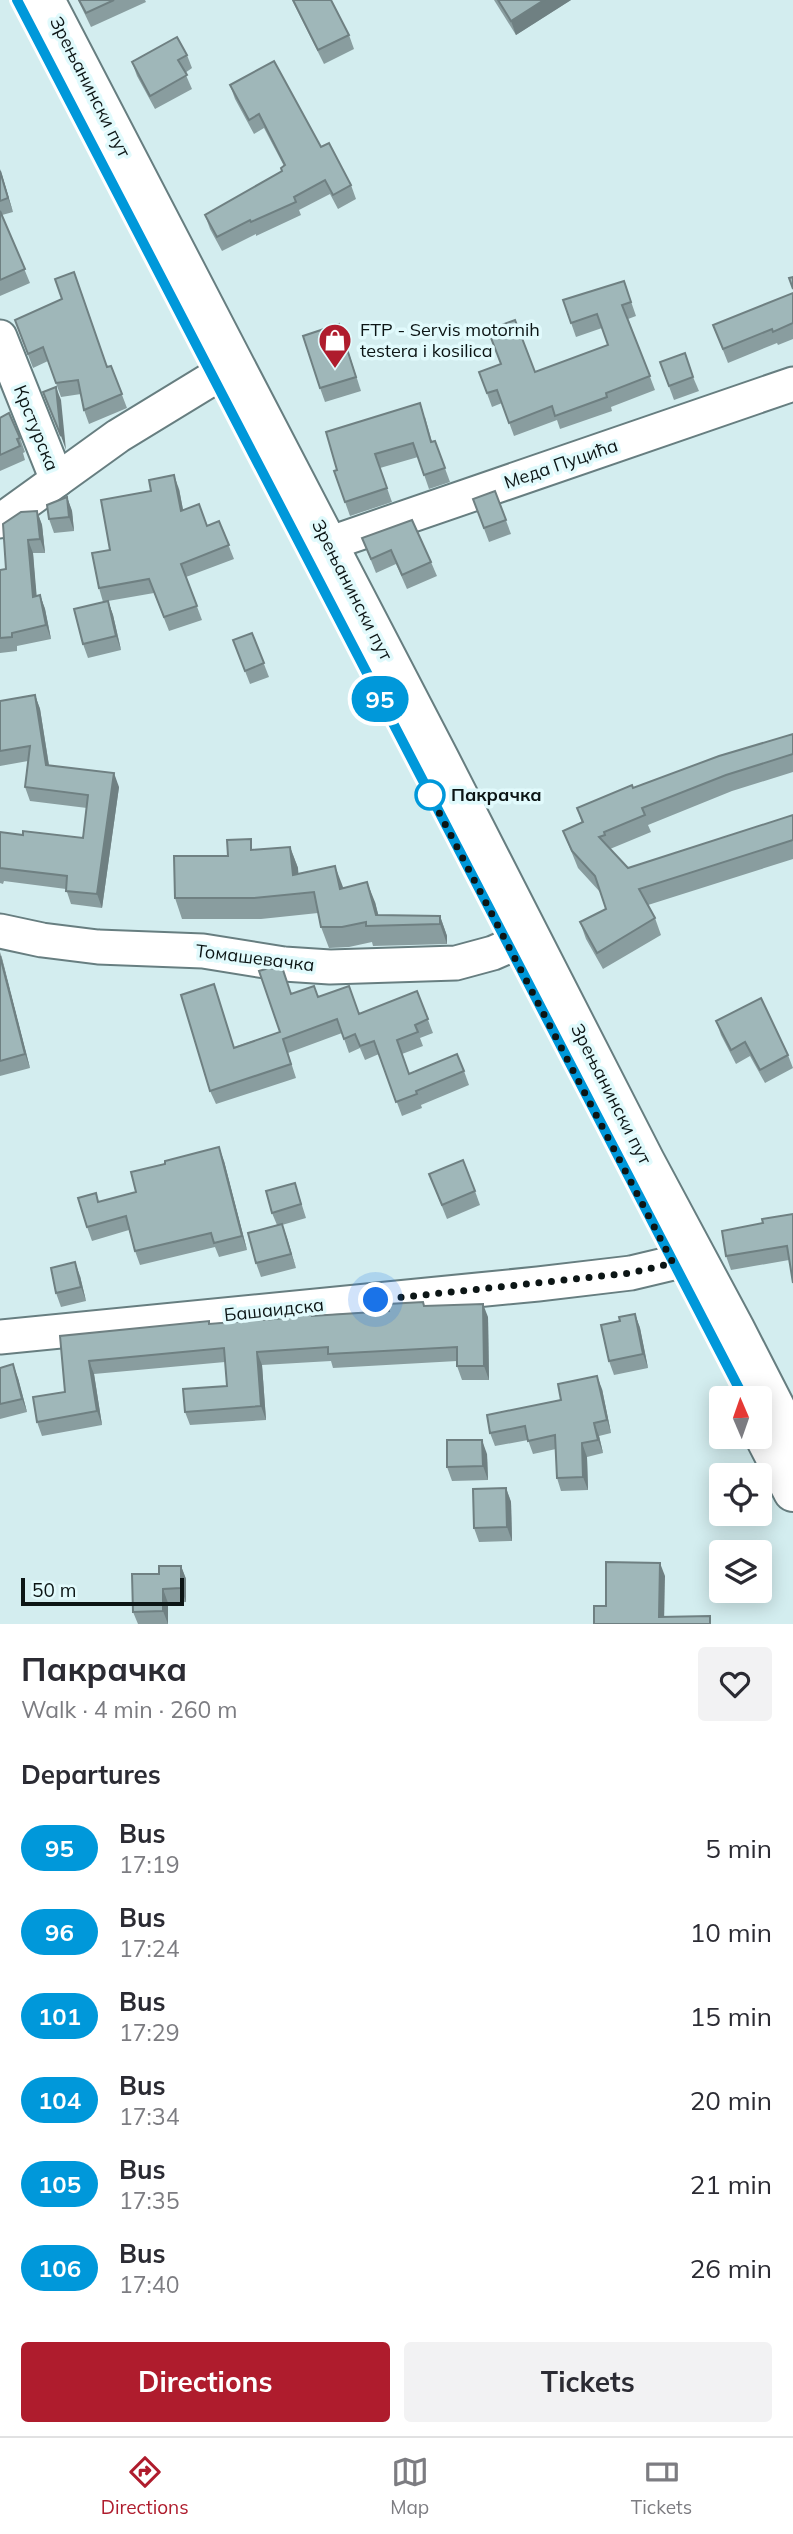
<!DOCTYPE html>
<meta charset="utf-8">
<style>
body{margin:0;font-family:Mulish,sans-serif;background:#f2f2f3;color:#2b2b33;height:100vh;display:flex;flex-direction:column;font-size:26px;white-space:nowrap}
*{box-sizing:border-box;margin:0}
p{font-size:23px;color:#7c7c81}
.icon{flex:none;width:38px;height:38px;fill:none;stroke:currentColor;stroke-width:2;stroke-linecap:round;stroke-linejoin:round}
.map{position:relative;height:1624px;overflow:hidden}
.panel{display:flex;flex-direction:column;background:#fff;flex:1}
.panel>*{flex:none}
.badge{padding:0 14px;border-radius:23px;font-size:24px;line-height:46px}
.needle{width:46px;rotate:358deg}
.fabs{position:absolute;left:709px;top:1386px;display:grid;gap:14px}
.fabs a{display:grid;place-items:center;width:63px;height:63px;border-radius:7px;background:#fff;box-shadow:0 4px 18px #0003;font-size:35px}
.scale{position:absolute;left:21px;bottom:18px;width:163px;box-sizing:border-box;padding-left:7px;border:4px solid #0c1515;border-top:0;font-size:19px;line-height:24px;white-space:nowrap;color:#0c1515;-webkit-text-stroke:5px #e1fafc;paint-order:stroke}
.you{position:absolute;width:35px;height:35px;margin:-18px;border:5px solid #fff;border-radius:50%;background:#1a73e8;box-shadow:0 0 0 10px #1a73e833}
.map>.badge{position:absolute;translate:-50% -50%;box-shadow:0 0 0 4px #fff}
h2{padding:0 21px;font-size:26px;line-height:63px}
.round{display:grid;place-items:center;flex:none;width:74px;height:74px;border-radius:7px;background:#f2f2f3}
.overview{display:flex;align-items:center;justify-content:space-between;height:119px;padding:0 21px}
h1{font-size:33px;font-weight:700;line-height:52px}
.action{display:flex;gap:14px;margin-top:auto;padding:14px 21px}
.action a{flex:1;height:80px;border-radius:7px;background:#af1c2d;color:#fff;font-size:28px;font-weight:700;line-height:80px;text-align:center}
.action a+a{background:#f2f2f3;color:#2b2b33}
ul{padding:0;list-style:none}
li{display:flex;align-items:center;gap:21px;height:84px;padding:0 21px}
li div{flex:1}
li b{display:block;font-size:26px}
li em{font-style:normal}
li .badge{min-width:77px;font-weight:700;text-align:center}
.dock{display:flex;justify-content:space-around;align-items:center;height:98px;border-top:2px solid #e1e1e2;background:#fff;font-size:19px;color:#7c7c81}
.dock a{display:grid;justify-items:center;gap:4px}
.dock .current{color:#af1c2d}
.map>svg:first-child{display:block}
.lines{fill:none;stroke-linecap:round;stroke-linejoin:round}
.minor-casing{stroke:#677e80;stroke-width:37}
.major-casing{stroke:#677e80;stroke-width:42}
.minor{stroke:#fff;stroke-width:33}
.major{stroke:#fff;stroke-width:38}
.wall{fill:#899d9f}
.shaded-wall{fill:#6f8082}
.building{fill:#9fb7b9;stroke:#6f8082;stroke-width:2}
.line-casing{stroke:#fff;stroke-width:16}
.line{stroke:#0098da;stroke-width:10}
.walk{stroke:#0c1515;stroke-width:7;stroke-dasharray:0 12.6}
.stop-dot{fill:#fff;stroke:#0098da;stroke-width:3.5}
.labels{text-anchor:middle;stroke-width:7;stroke-linejoin:round;paint-order:stroke}
.street-label{font-size:18px;fill:#0c1515;stroke:#e1fafc}
.poi-label{font-size:18px;fill:#0c1515;stroke:#e1fafc;text-anchor:start}
.stop-label{font-size:18px;font-weight:bold;fill:#0c1515;stroke:#e1fafc;text-anchor:start}
</style>
<div class="map">
<svg width="793" height="1624" viewBox="0 0 793 1624">
<rect width="100%" height="100%" fill="#d3edef"/>
<g class="lines">
<defs>
<g id="minor">
<polyline points="0,337 57,480"/>
<polyline points="0,521 118,436 213,378"/>
<polyline points="328,544 793,384"/>
<polyline points="0,931 42,940 98,947 203,951 284,964 330,967 456,963 493,953 509,946"/>
<polyline points="0,1337 538,1284 631,1273 673,1263"/>
</g>
<g id="major">
<polyline points="45,0 439,758 645,1161 735,1329 793,1442"/>
<polyline points="760,1428 793,1492"/>
</g>
</defs>
<use href="#minor" class="minor-casing"/>
<use href="#major" class="major-casing"/>
<use href="#minor" class="minor"/>
<use href="#major" class="major"/>
</g>
<g class="wall">
<polygon points="78,0 145,0 146,2 91,27"/>
<polygon points="292,0 331,0 349,35 354,49 324,64"/>
<polygon points="494,0 571,0 516,35"/>
<polygon points="187,55 192,68 185,73 192,89 155,109 137,76 132,62"/>
<polygon points="230,85 321,147 351,185 356,199 338,209 330,194 299,210 301,215 256,236 256,234 222,251 210,229 205,215 282,171 284,166 264,128 254,134 235,99"/>
<polygon points="0,169 13,212 2,215 30,283 0,296"/>
<polygon points="624,281 636,316 628,319 655,390 611,407 612,411 560,429 557,420 514,436 502,403 492,407 479,372 535,372 608,345 602,328 576,337 563,300"/>
<polygon points="793,293 793,339 778,345 777,343 728,363 713,325"/>
<polygon points="15,320 107,367 111,366 127,408 89,424 84,410 81,394 61,397 48,361 33,368"/>
<polygon points="344,338 361,391 325,402 320,388"/>
<polygon points="660,362 693,377 699,391 674,400"/>
<polygon points="425,417 432,442 435,441 450,482 429,489 418,457 380,468 392,502 350,516 334,471"/>
<polygon points="0,418 20,438 25,452 23,453 25,460 0,471"/>
<polygon points="179,489 183,510 207,526 219,521 234,559 186,577 202,620 169,631 154,593 108,601 113,615 121,650 88,658 83,644 103,602 99,588 110,550"/>
<polygon points="495,491 511,534 489,542 473,499"/>
<polygon points="67,497 72,511 74,531 54,533 49,519"/>
<polygon points="37,511 42,525 45,553 33,553 36,596 40,595 45,609 51,639 17,646 17,651 0,653 0,570 6,569"/>
<polygon points="362,538 431,562 437,576 407,589 396,564 376,573"/>
<polygon points="252,633 269,677 250,684 233,640"/>
<polygon points="35,695 40,709 49,765 119,787 102,908 71,904 66,889 4,881 3,884 0,883 0,832 23,835 83,838 87,808 30,801 25,787 28,761 0,766 0,701"/>
<polygon points="793,734 793,772 732,791 648,825 651,832 610,849 628,868 793,815 793,859 648,905 655,918 661,935 603,969 586,939 580,922 606,909 600,892 578,868 563,831 582,823 577,808"/>
<polygon points="290,847 298,868 298,874 343,888 375,902 378,915 440,916 447,936 447,944 373,946 372,942 349,947 329,948 321,927 318,913 261,919 182,919 175,898 228,856 255,850"/>
<polygon points="0,952 30,1068 0,1076"/>
<polygon points="214,984 234,1047 280,1032 291,994 318,997 359,1014 417,991 433,1033 420,1038 423,1046 402,1054 409,1074 464,1071 469,1085 421,1105 422,1108 402,1116 379,1054 365,1060 360,1048 349,1053 342,1033 288,1053 296,1078 216,1104 210,1091"/>
<polygon points="716,1021 788,1055 793,1068 765,1083 750,1056 736,1064 721,1035"/>
<polygon points="224,1161 247,1250 219,1257 215,1247 140,1265 135,1251 129,1230 92,1241 87,1227 96,1193 99,1202 136,1192"/>
<polygon points="429,1174 475,1191 480,1205 447,1219"/>
<polygon points="295,1183 306,1218 282,1225 296,1268 261,1277 256,1263 277,1225 272,1213"/>
<polygon points="793,1214 789,1260 731,1270 726,1256 763,1223"/>
<polygon points="80,1276 86,1301 61,1307 56,1293"/>
<polygon points="425,1306 488,1317 489,1380 462,1380 457,1366 457,1361 333,1368 331,1361 262,1365 266,1420 190,1425 185,1412 227,1386 225,1362 94,1374 102,1425 42,1436 37,1422 65,1392 60,1336 314,1315 389,1311"/>
<polygon points="635,1314 640,1328 648,1368 614,1375 609,1361 620,1321"/>
<polygon points="0,1368 18,1378 27,1412 0,1419"/>
<polygon points="602,1389 611,1433 599,1436 603,1453 587,1457 588,1490 561,1491 557,1478 556,1449 533,1454 528,1440 495,1446 490,1433 561,1400"/>
<polygon points="487,1454 488,1480 452,1481 447,1467"/>
<polygon points="506,1488 511,1502 512,1541 479,1542 474,1528"/>
<polygon points="181,1566 186,1579 186,1602 168,1603 168,1624 138,1624 133,1612 159,1574"/>
</g>
<g class="shaded-wall">
<polygon points="544,0 571,0 516,35 511,21"/>
<polygon points="0,169 2,175 13,212 8,198"/>
<polygon points="56,387 61,400 66,450 61,436"/>
<polygon points="174,475 179,489 186,525 181,511"/>
<polygon points="67,497 72,511 74,531 69,517"/>
<polygon points="37,511 42,525 45,553 40,539"/>
<polygon points="28,540 33,553 38,611 33,597"/>
<polygon points="40,595 45,609 51,639 46,625"/>
<polygon points="108,601 113,615 121,650 116,636"/>
<polygon points="35,695 40,709 51,779 46,765"/>
<polygon points="114,773 119,787 102,908 97,894"/>
<polygon points="290,847 298,868 300,895 293,875"/>
<polygon points="335,866 343,887 347,910 340,889"/>
<polygon points="367,882 375,902 381,925 376,915"/>
<polygon points="440,916 447,936 447,944 440,924"/>
<polygon points="0,952 2,958 30,1068 25,1054"/>
<polygon points="219,1147 224,1161 247,1250 242,1236"/>
<polygon points="282,1224 287,1238 296,1268 291,1254"/>
<polygon points="75,1262 80,1276 86,1301 81,1287"/>
<polygon points="483,1304 488,1317 489,1380 484,1366"/>
<polygon points="635,1314 640,1328 648,1368 643,1354"/>
<polygon points="257,1352 262,1365 266,1420 261,1406"/>
<polygon points="89,1361 94,1374 102,1425 97,1411"/>
<polygon points="13,1364 18,1378 27,1412 22,1399"/>
<polygon points="597,1376 602,1389 611,1433 607,1420"/>
<polygon points="594,1423 599,1436 603,1453 598,1440"/>
<polygon points="482,1440 487,1454 488,1480 483,1466"/>
<polygon points="582,1443 587,1457 588,1490 583,1477"/>
<polygon points="506,1488 511,1502 512,1541 507,1527"/>
<polygon points="660,1563 665,1576 664,1624 659,1617"/>
<polygon points="181,1566 186,1579 186,1602 181,1588"/>
<polygon points="163,1589 168,1603 168,1624 163,1611"/>
</g>
<g class="building">
<polygon points="79,0 114,0 86,13"/>
<polygon points="293,0 331,0 349,35 318,50"/>
<polygon points="498,0 544,0 511,21"/>
<polygon points="177,37 187,55 178,60 187,75 150,96 132,62"/>
<polygon points="274,61 321,147 329,143 351,185 333,195 325,180 294,197 296,202 251,222 250,220 217,237 205,215 282,171 281,168 285,165 259,114 249,120 230,85"/>
<polygon points="0,171 8,198 0,201"/>
<polygon points="0,211 25,269 0,280"/>
<polygon points="74,272 107,367 111,366 122,394 84,410 78,380 56,383 43,347 28,354 15,320 62,299 55,279"/>
<polygon points="793,277 793,289 789,278"/>
<polygon points="624,281 631,302 622,305 650,376 606,393 607,397 555,416 552,406 509,423 497,390 487,393 479,372 501,364 488,330 515,320 535,372 608,345 597,314 571,323 563,300"/>
<polygon points="793,293 793,323 773,332 772,329 723,349 713,325"/>
<polygon points="339,324 356,377 320,388 303,336"/>
<polygon points="685,353 693,377 669,386 660,362"/>
<polygon points="56,387 61,436 43,392"/>
<polygon points="420,403 431,442 435,441 445,468 424,475 413,443 375,454 387,488 345,502 334,471 337,470 326,432"/>
<polygon points="9,413 20,438 17,439 20,446 0,455 0,418"/>
<polygon points="174,475 181,511 199,504 207,526 219,521 229,545 181,564 197,606 164,617 149,579 99,588 92,553 110,550 101,500 151,491 149,480"/>
<polygon points="495,491 506,520 484,528 473,499"/>
<polygon points="67,497 69,517 49,519 47,505"/>
<polygon points="37,511 40,539 28,540 33,597 40,595 46,625 12,633 12,637 0,638 0,570 6,569 3,524 21,512"/>
<polygon points="412,520 431,562 402,575 391,550 371,559 362,538"/>
<polygon points="108,601 116,636 83,644 74,609"/>
<polygon points="252,633 264,663 245,671 233,640"/>
<polygon points="35,695 46,765 114,773 97,894 66,891 67,876 0,868 0,832 23,835 23,831 83,838 88,795 25,787 30,746 0,751 0,701"/>
<polygon points="793,734 793,754 726,775 642,808 645,815 604,832 605,835 599,837 628,868 793,815 793,840 639,889 655,918 597,953 580,922 606,909 595,876 572,851 563,831 583,822 577,808 632,785 633,788 719,756"/>
<polygon points="251,839 251,850 290,847 293,875 335,866 340,889 367,882 376,915 440,916 440,924 366,926 366,922 342,927 321,927 314,892 254,898 175,898 174,856 228,856 227,840"/>
<polygon points="0,956 25,1054 0,1061"/>
<polygon points="269,968 283,970 291,994 314,986 318,997 349,986 359,1014 417,991 428,1019 415,1025 418,1032 397,1040 409,1074 457,1054 464,1071 416,1091 417,1094 396,1102 374,1041 360,1046 355,1034 344,1039 337,1019 283,1039 291,1064 210,1091 181,995 214,984 234,1048 280,1032 259,971"/>
<polygon points="761,998 788,1055 760,1070 745,1042 731,1050 716,1021"/>
<polygon points="219,1147 242,1236 214,1243 211,1233 135,1251 126,1216 87,1227 78,1198 96,1193 98,1202 136,1192 131,1172 165,1164 165,1161"/>
<polygon points="463,1160 475,1191 442,1205 429,1174"/>
<polygon points="295,1183 301,1204 272,1213 266,1191"/>
<polygon points="793,1214 793,1283 787,1246 726,1256 722,1231 763,1223 762,1219"/>
<polygon points="282,1224 291,1254 256,1263 248,1233"/>
<polygon points="75,1262 81,1287 56,1293 51,1268"/>
<polygon points="423,1302 424,1306 483,1304 484,1366 457,1366 457,1347 328,1354 328,1347 257,1352 261,1406 185,1412 183,1389 227,1386 224,1348 89,1361 97,1411 37,1422 33,1397 65,1392 60,1336 209,1321 209,1324 286,1318 286,1314 312,1311 312,1316 389,1311 388,1304"/>
<polygon points="635,1314 643,1354 609,1361 601,1325 620,1321 619,1317"/>
<polygon points="13,1364 22,1399 0,1404 0,1368"/>
<polygon points="597,1376 607,1420 594,1423 598,1440 582,1443 583,1477 557,1478 555,1435 528,1441 525,1426 490,1433 487,1415 561,1400 558,1384"/>
<polygon points="447,1440 482,1440 483,1466 447,1467"/>
<polygon points="506,1488 507,1527 474,1528 473,1489"/>
<polygon points="606,1562 660,1563 659,1617 710,1616 710,1624 594,1624 594,1606 606,1606"/>
<polygon points="159,1566 181,1566 181,1588 163,1589 163,1611 133,1612 132,1574 159,1574"/>
</g>
<g class="lines">
<defs>
<polyline id="line" points="17,0 744,1398"/>
</defs>
<use href="#line" class="line-casing"/>
<use href="#line" class="line"/>
<polyline class="walk" points="376,1300 631,1273 673,1263 430,795"/>
</g>
<defs>
<symbol id="shop-pin" viewBox="-11 -11 22 30"><path d="M0 17L-7.5 6A9.5 9.5 0 1 1 7.5 6Z" fill="#af1c2d" stroke="#e1fafc"/><path d="M-5-2.5h2.3a2.7 3.5 0 0 1 5.4 0H5L5.5 6h-11ZM-1.5-2.5h3a1.5 2.3 0 0 0-3 0Z" fill="#fff"/></symbol>
</defs>
<g fill-rule="evenodd">
<use href="#shop-pin" x="316" y="321" width="38" height="52"/>
</g>
<circle class="stop-dot" cx="430" cy="795" r="14"/>
<g class="labels">
<g class="street-label">
<text transform="translate(90 87) rotate(63)" y="6">Зрењанински пут</text>
<text transform="translate(36 428) rotate(68)" y="6">Крстурска</text>
<text transform="translate(561 464) rotate(-19)" y="6">Меда Пуцића</text>
<text transform="translate(352 590) rotate(63)" y="6">Зрењанински пут</text>
<text transform="translate(255 958) rotate(7)" y="6">Томашевачка</text>
<text transform="translate(611 1094) rotate(63)" y="6">Зрењанински пут</text>
<text transform="translate(274 1310) rotate(-6)" y="6">Башаидска</text>
</g>
<g class="poi-label">
<text x="360" y="336">FTP - Servis motornih<tspan x="360" dy="21">testera i kosilica</tspan></text>
</g>
<g class="stop-label">
<text x="451" y="801">Пакрачка</text>
</g>
</g>
</svg>
<div class="fabs">
<a><svg class="needle" viewBox="-14 -14 28 28"><path d="M0-13l5 13h-10z" fill="#e53935"/><path d="M0 13l5-13h-10z" fill="#7c7c81"/></svg></a>
<a><svg class="icon" aria-label="locate" viewBox="0 0 24 24"><circle cx="12" cy="12" r="6"/><path d="M12 2v4M12 18v4M2 12h4M18 12h4"/></svg></a>
<a><svg class="icon" aria-label="layers" viewBox="0 0 24 24"><path d="M12 4l9 5-9 5-9-5zM3 14l9 5 9-5"/></svg></a>
</div>
<div class="scale">50 m</div>
<div class="you" style="left:376px;top:1300px"></div>
<b class="badge" style="left:380px;top:699px;background:#0098da;color:#fff">95</b>
</div>
<section class="panel">
<div class="overview"><div><h1>Пакрачка</h1><p>Walk · 4 min · 260 m</p></div><a class="round"><svg class="icon" aria-label="heart" viewBox="0 0 24 24"><path d="M12 20l-8-8c-3-5 5-10 8-4 3-6 11-1 8 4z"/></svg></a></div>
<h2>Departures</h2>
<ul>
<li><span class="badge" style="background:#0098da;color:#fff">95</span><div><b>Bus</b><p>17:19</p></div><em>5 min</em></li>
<li><span class="badge" style="background:#0098da;color:#fff">96</span><div><b>Bus</b><p>17:24</p></div><em>10 min</em></li>
<li><span class="badge" style="background:#0098da;color:#fff">101</span><div><b>Bus</b><p>17:29</p></div><em>15 min</em></li>
<li><span class="badge" style="background:#0098da;color:#fff">104</span><div><b>Bus</b><p>17:34</p></div><em>20 min</em></li>
<li><span class="badge" style="background:#0098da;color:#fff">105</span><div><b>Bus</b><p>17:35</p></div><em>21 min</em></li>
<li><span class="badge" style="background:#0098da;color:#fff">106</span><div><b>Bus</b><p>17:40</p></div><em>26 min</em></li>
</ul>
<div class="action"><a>Directions</a><a>Tickets</a></div>
</section>
<nav class="dock">
<a class="current"><svg class="icon" aria-label="directions" viewBox="0 0 24 24"><path d="M12 3l9 9-9 9-9-9zM9 14v-3h6M13 9l2 2-2 2"/></svg>Directions</a>
<a><svg class="icon" aria-label="map" viewBox="0 0 24 24"><path d="M3 6l6-2 6 2 6-2v14l-6 2-6-2-6 2zM9 4v14M15 6v14"/></svg>Map</a>
<a><svg class="icon" aria-label="tickets" viewBox="0 0 24 24"><path d="M3 7h18v10H3zM15 7v10"/></svg>Tickets</a>
</nav>
